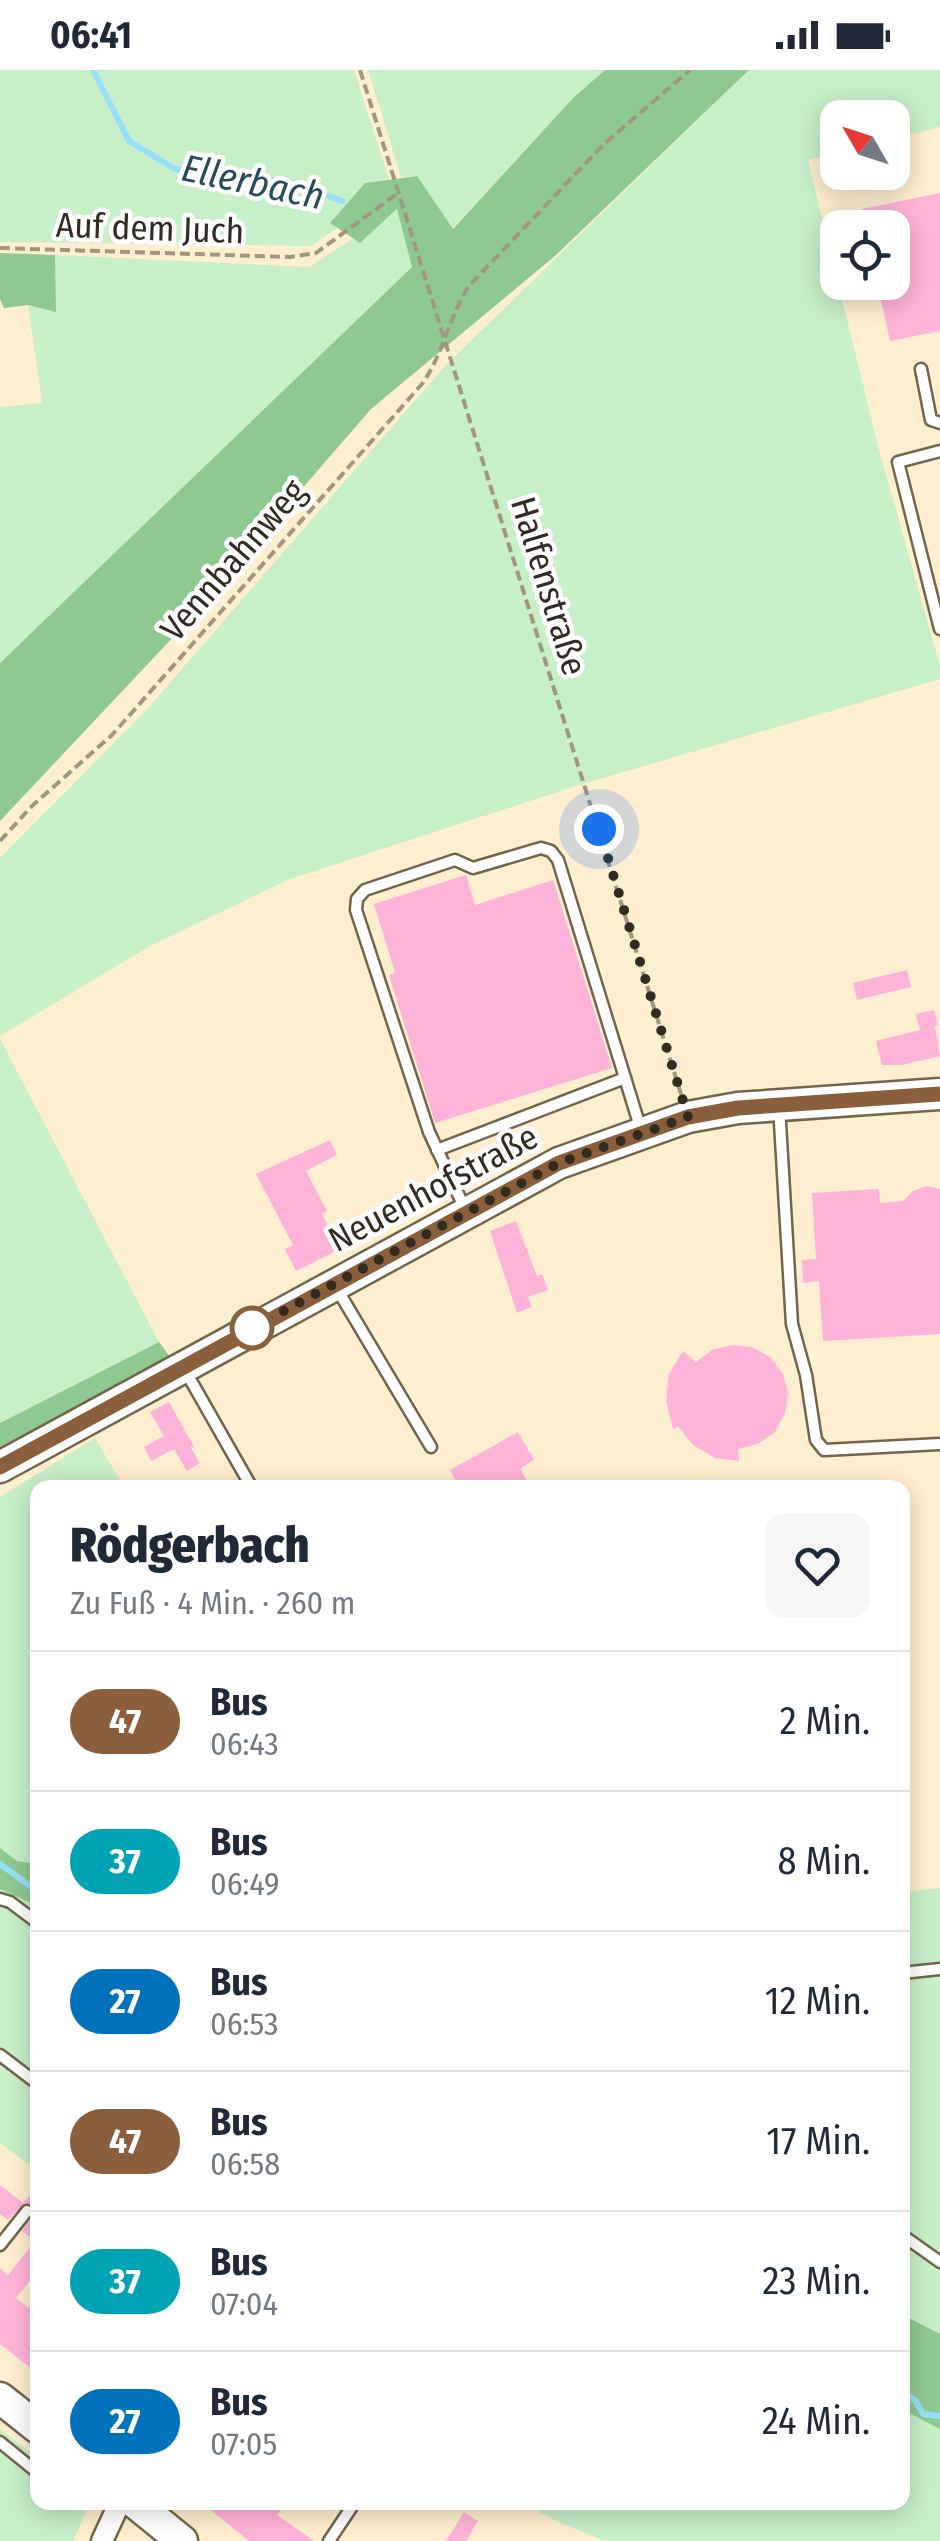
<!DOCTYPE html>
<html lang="de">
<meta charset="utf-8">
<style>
body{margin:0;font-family:"Fira Sans Condensed",sans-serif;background:#f6f6f7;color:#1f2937;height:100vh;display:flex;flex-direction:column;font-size:38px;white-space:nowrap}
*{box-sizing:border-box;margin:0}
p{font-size:32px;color:#747a83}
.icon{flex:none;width:55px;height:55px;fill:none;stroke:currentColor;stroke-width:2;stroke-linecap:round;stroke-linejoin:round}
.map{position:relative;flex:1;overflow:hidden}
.drawer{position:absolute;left:30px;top:1410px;width:880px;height:1030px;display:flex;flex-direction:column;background:#fff;border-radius:20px;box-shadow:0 5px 25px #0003}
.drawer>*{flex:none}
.badge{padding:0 20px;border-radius:32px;font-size:35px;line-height:65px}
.needle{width:65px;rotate:309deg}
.fabs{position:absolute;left:820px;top:30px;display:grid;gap:20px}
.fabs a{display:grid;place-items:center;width:90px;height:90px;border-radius:20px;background:#fff;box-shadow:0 5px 25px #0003;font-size:50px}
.you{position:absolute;width:50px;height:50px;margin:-25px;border:8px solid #fff;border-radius:50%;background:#1a73e8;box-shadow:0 0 0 15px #1a73e833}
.map>.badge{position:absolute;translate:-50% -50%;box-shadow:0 0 0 5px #fff}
.round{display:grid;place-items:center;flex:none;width:105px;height:105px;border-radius:20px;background:#f6f6f7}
.overview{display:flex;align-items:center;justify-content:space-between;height:170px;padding:0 40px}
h1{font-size:48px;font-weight:800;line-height:75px}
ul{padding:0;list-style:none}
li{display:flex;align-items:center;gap:30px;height:140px;padding:0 40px;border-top:2px solid #e0e1e3}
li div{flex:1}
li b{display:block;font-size:38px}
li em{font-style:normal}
li .badge{min-width:110px;font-weight:700;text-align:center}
.status{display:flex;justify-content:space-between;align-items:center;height:70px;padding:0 50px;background:#fff;direction:ltr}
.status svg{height:28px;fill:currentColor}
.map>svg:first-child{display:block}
.green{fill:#c7efc8}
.forest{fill:#8ec991}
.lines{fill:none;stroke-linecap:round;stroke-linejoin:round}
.stream{stroke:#97dff8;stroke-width:6}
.building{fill:#ffb3d9}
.lane-casing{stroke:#736549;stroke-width:15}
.street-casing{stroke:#736549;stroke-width:25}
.secondary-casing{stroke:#736549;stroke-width:35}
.path{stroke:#a29680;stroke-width:4;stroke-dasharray:10 5;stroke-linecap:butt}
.lane{stroke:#fff;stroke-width:10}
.street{stroke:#fff;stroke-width:20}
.secondary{stroke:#fff;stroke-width:30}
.line-casing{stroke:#fff;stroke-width:22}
.line{stroke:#8b5e3c;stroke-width:15}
.walk{stroke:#322c20;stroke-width:10;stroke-dasharray:0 18}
.stop-dot{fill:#fff;stroke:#8b5e3c;stroke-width:5}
.labels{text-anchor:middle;stroke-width:9;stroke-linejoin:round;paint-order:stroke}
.street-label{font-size:35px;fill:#322c20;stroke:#fdfdfd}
.water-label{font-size:38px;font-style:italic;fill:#234d5a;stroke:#fdfdfd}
</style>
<div class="status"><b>06:41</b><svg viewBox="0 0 49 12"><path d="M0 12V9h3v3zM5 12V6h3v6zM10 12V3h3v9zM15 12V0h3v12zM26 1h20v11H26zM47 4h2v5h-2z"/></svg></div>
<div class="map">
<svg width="940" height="2471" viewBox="0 0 940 2471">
<rect width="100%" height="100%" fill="#ffeecf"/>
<g class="green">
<polygon points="0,0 354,0 389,109 365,113 331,154 337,158 311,176 0,172"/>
<polygon points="368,0 605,0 573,28 452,159 417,106 401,107"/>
<polygon points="749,0 940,0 940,57 893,69 892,48 838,48 837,83 808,90 878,376 940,596 940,609 576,716 290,809 150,876 0,966 0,788 148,638 445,296"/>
<polygon points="398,139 412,197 0,593 0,337 42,333 28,235 56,241 55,185 309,197 354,168 361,172"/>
<polygon points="0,969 159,1272 0,1353"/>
<polygon points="95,1368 124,1417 38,1418 37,1794 17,1791 0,1778 0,1427"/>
<polygon points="940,1818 940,2264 903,2245 902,1822"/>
<polygon points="0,1819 37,1836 37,2101 0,2073"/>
<polygon points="903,2340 940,2359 940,2471 605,2471 560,2453 524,2433 902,2432"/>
<polygon points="0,2359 37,2387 38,2432 90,2433 73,2471 0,2471"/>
</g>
<g class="forest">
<polygon points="605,0 749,0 555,186 371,339 177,563 0,751 0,593 412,197 397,139 360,173 330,153 365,113 417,106 453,159 573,28"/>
<polygon points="0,183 55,185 56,242 28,235 4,238 0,229"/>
<polygon points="159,1272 170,1287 0,1377 0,1353"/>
<polygon points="0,1778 17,1791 37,1794 37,1836 0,1819"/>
<polygon points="903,2245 940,2264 940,2359 903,2340"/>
</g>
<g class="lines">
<g class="stream">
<polyline points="93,0 129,71 175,99 290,112 342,131"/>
<polyline points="0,1794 38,1822"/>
<polyline points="902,2322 915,2330 923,2344 940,2346"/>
</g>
</g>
<g class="building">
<polygon points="940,123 940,261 890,271 877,212 892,212 892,158 866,158 862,139"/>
<polygon points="466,805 475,835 553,810 612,998 435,1053 389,905 395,903 374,834"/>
<polygon points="907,900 911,917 857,930 853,913"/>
<polygon points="934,940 938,955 923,959 935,956 940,986 901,995 882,995 876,971 920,960 916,944"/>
<polygon points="330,1070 337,1085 306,1101 327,1141 322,1144 340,1179 296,1201 285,1179 293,1175 256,1104"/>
<polygon points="926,1116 940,1119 940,1264 823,1271 819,1211 803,1213 802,1190 816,1189 812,1123 879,1119 880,1133 903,1131 913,1121"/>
<polygon points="516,1151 537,1206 542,1204 548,1220 528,1227 532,1237 517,1243 490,1161"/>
<polygon points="732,1275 752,1277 770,1287 783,1304 788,1324 785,1343 775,1362 758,1374 738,1379 739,1391 715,1388 693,1375 678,1356 673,1359 666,1331 669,1304 683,1281 696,1292 712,1280"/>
<polygon points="169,1332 194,1377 191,1378 200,1393 187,1401 174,1379 151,1391 144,1377 164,1366 150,1342"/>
<polygon points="518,1362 534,1390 520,1398 531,1418 460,1418 450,1400"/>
<polygon points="0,2115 23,2133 38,2116 38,2201 16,2228 38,2245 38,2304 0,2274 0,2198 8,2205 35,2171 22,2161 36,2141 33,2135 25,2133 8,2150 0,2144"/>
<polygon points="201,2432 287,2432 277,2445 314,2471 249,2471"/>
<polygon points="464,2442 478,2451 466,2471 446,2471"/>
</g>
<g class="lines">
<defs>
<g id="lane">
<polyline points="921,299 931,350 940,353"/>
<polyline points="940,381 898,392 940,559"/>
<polyline points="779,1036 792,1254 806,1305 816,1370 824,1380 940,1374"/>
<polyline points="437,1080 625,1008"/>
<polyline points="466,1141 429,1062 356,840 357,829 365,820 455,790 473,798 541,778 551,781 558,790 641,1060"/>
<polyline points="337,1219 431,1377"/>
<polyline points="186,1302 252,1418"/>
<polyline points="0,1829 10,1832 38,1853"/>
<polyline points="902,1903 940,1899"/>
<polyline points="0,1985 38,2014"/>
<polyline points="902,2165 940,2192"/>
<polyline points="0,2175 27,2141"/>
<polyline points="0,2372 38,2403"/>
<polyline points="329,2471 355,2432"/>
</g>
<polyline id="street" points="102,2471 120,2432"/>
<g id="secondary">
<polyline points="0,1397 559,1093 688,1047 738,1038 940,1024"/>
<polyline points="0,2328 38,2358"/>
<polyline points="134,2432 182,2471"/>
</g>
</defs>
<use href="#lane" class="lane-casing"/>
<use href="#street" class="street-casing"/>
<use href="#secondary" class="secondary-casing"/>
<g class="path">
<polyline points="360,0 681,1024"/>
<polyline points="0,178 290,187 316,183 398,123"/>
<path d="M0,771L33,735L112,665L422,314C443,284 449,248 468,217L604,74L690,0"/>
</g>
<use href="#lane" class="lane"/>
<use href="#street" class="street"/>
<use href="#secondary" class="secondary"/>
</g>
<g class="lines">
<defs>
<polyline id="line" points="0,1397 559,1093 688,1047 738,1038 940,1024"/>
</defs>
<use href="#line" class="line-casing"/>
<use href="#line" class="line"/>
<polyline class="walk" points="252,1258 559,1093 688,1047 599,759"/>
</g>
<circle class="stop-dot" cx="252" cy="1258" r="20"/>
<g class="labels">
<g class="street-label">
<text transform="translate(150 158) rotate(2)" y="12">Auf dem Juch</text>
<text transform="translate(233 490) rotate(-49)" y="12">Vennbahnweg</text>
<text transform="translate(549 516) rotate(73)" y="12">Halfenstraße</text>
<text transform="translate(433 1118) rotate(-28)" y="12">Neuenhofstraße</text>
</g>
<g class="water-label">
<text transform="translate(253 112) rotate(12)" y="13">Ellerbach</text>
</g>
</g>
</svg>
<div class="fabs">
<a><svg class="needle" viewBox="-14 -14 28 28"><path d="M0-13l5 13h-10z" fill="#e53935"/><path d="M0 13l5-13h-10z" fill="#747a83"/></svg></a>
<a><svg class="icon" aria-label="locate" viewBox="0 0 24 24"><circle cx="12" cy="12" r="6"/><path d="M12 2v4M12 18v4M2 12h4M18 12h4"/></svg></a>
</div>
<div class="you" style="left:599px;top:759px"></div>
<section class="drawer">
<div class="overview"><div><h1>Rödgerbach</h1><p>Zu Fuß · 4 Min. · 260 m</p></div><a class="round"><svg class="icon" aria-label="heart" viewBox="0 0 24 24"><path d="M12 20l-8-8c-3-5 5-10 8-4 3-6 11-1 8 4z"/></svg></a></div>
<ul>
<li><span class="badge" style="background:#8b5e3c;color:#fff">47</span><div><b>Bus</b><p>06:43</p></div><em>2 Min.</em></li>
<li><span class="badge" style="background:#00a3b4;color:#fff">37</span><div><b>Bus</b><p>06:49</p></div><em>8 Min.</em></li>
<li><span class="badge" style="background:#0072bc;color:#fff">27</span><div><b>Bus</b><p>06:53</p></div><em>12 Min.</em></li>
<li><span class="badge" style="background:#8b5e3c;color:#fff">47</span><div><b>Bus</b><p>06:58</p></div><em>17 Min.</em></li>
<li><span class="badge" style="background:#00a3b4;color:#fff">37</span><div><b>Bus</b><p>07:04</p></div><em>23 Min.</em></li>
<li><span class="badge" style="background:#0072bc;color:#fff">27</span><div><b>Bus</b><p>07:05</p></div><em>24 Min.</em></li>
</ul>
</section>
</div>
